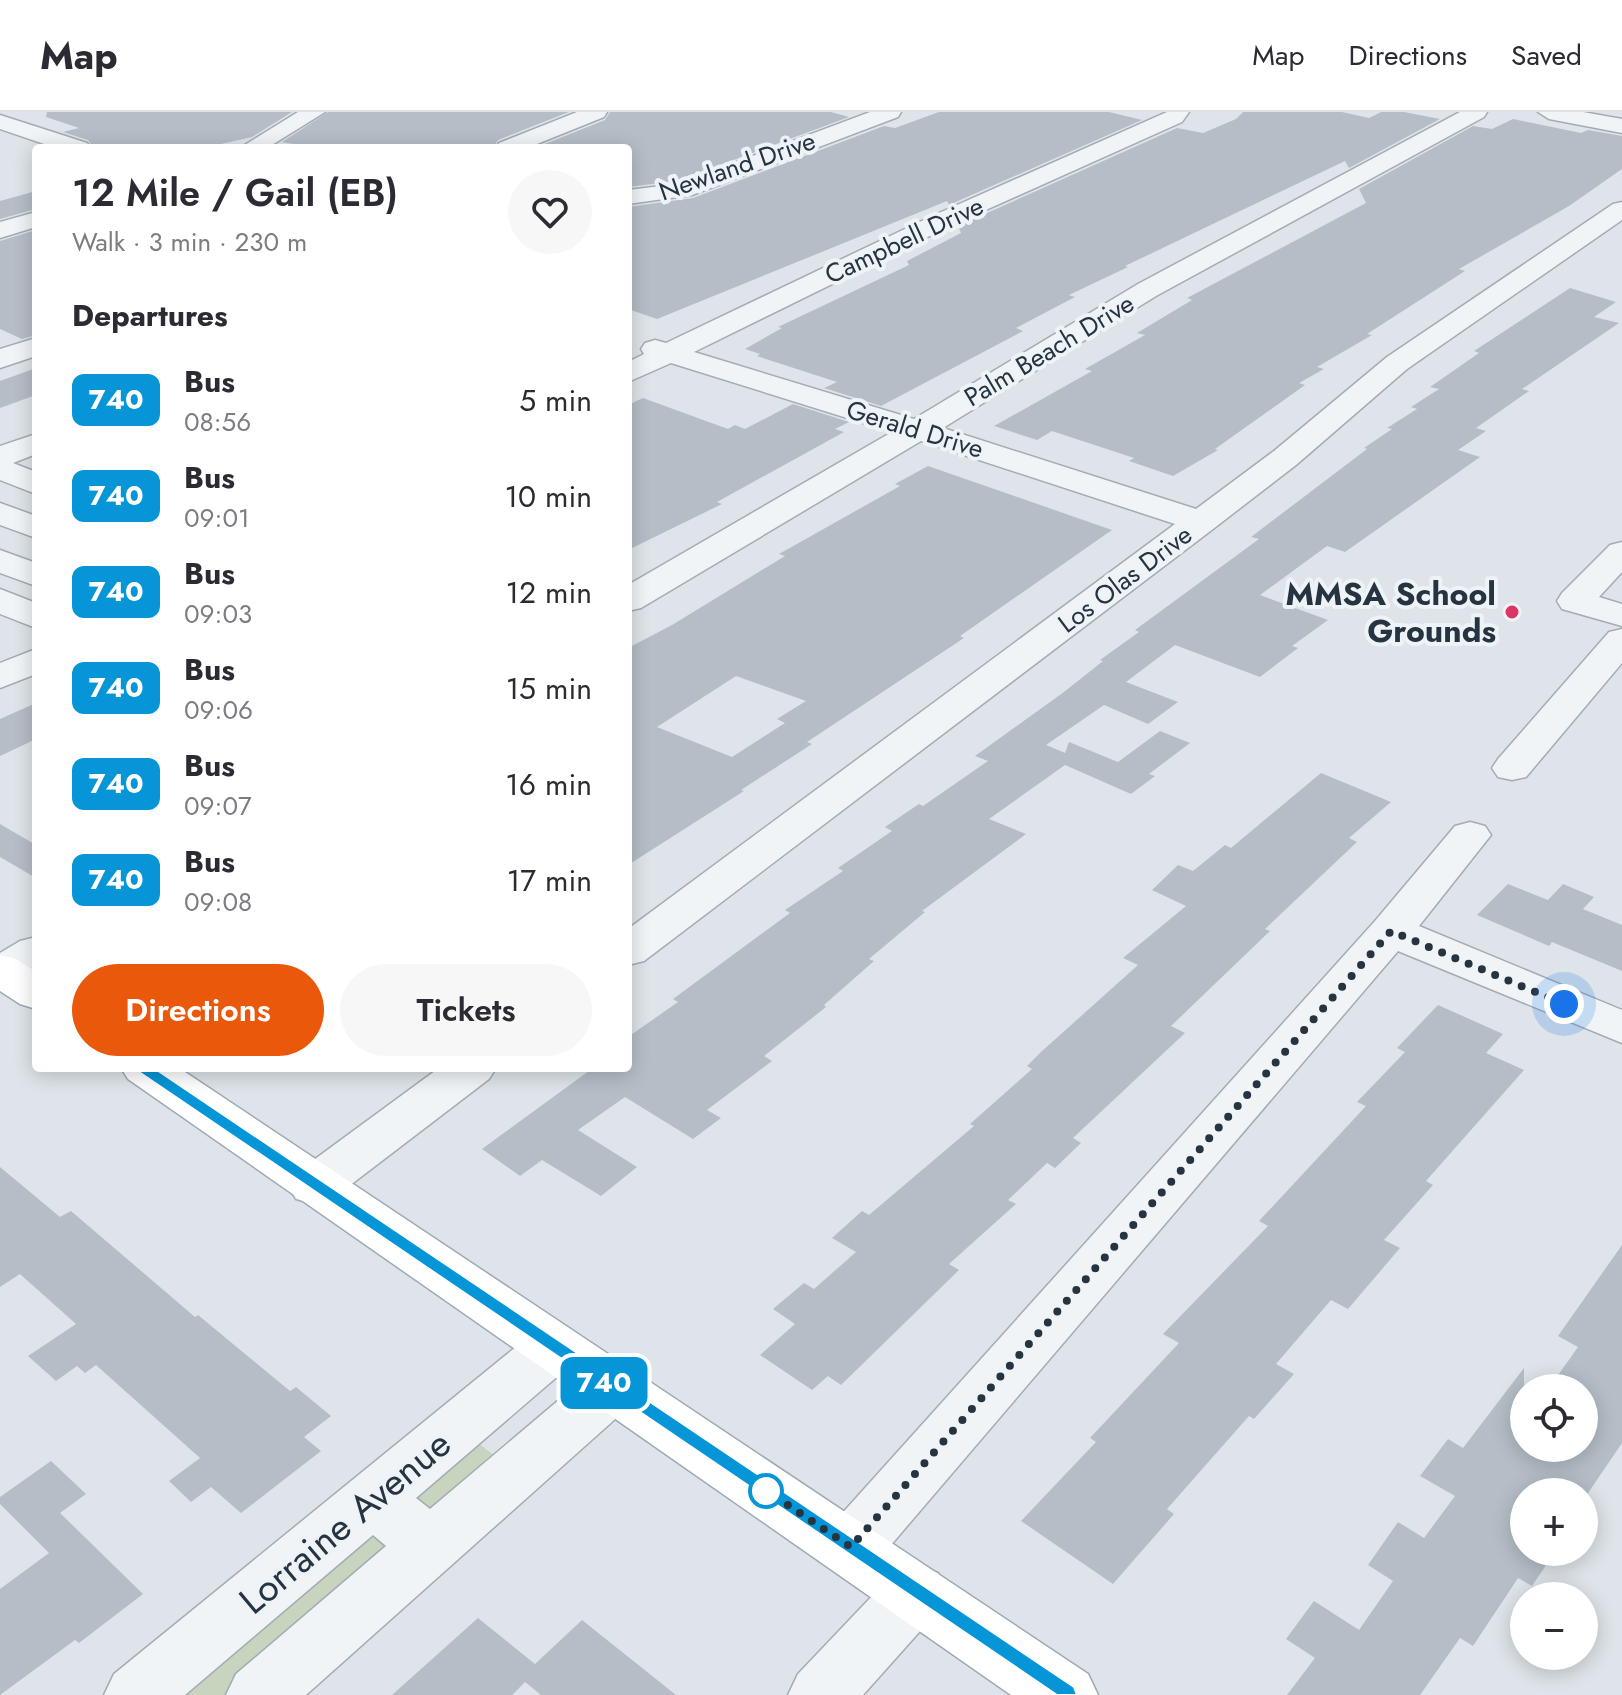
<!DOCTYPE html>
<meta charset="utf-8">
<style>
body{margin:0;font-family:Jost,sans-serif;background:#f7f7f7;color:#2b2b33;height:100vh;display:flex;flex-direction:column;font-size:30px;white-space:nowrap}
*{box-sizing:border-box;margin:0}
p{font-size:26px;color:#7c7c81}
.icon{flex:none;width:44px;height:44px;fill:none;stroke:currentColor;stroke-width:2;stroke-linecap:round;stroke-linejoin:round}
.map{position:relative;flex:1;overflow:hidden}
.drawer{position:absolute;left:32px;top:32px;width:600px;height:928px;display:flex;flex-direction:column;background:#fff;border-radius:8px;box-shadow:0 4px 20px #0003}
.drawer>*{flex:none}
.badge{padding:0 16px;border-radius:12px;font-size:28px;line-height:52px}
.tools{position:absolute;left:1510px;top:1262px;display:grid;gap:16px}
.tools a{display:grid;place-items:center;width:88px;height:88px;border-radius:50%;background:#fff;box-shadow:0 4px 20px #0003;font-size:40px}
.you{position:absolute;width:40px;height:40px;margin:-20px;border:6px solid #fff;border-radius:50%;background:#1a73e8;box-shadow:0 0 0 12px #1a73e833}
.map>.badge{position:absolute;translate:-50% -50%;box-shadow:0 0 0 4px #fff}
h2{padding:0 40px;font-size:30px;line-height:72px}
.round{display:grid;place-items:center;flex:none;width:84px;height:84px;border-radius:42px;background:#f7f7f7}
.headline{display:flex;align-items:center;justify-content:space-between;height:136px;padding:0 40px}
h1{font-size:38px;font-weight:600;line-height:60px}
.primary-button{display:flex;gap:16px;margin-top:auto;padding:16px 40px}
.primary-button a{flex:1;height:92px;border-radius:48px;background:#ea580c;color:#fff;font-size:32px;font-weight:600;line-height:92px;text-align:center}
.primary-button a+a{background:#f7f7f7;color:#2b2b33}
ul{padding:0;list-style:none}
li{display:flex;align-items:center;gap:24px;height:96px;padding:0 40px}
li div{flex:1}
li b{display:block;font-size:30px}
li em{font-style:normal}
li .badge{min-width:88px;font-weight:700;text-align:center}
header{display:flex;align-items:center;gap:48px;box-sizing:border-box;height:112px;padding:0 40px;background:#fff;border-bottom:2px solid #e1e1e2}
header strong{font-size:38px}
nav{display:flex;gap:44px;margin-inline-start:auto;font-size:28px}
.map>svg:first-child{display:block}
.green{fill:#c7d4be}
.building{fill:#b5bec7;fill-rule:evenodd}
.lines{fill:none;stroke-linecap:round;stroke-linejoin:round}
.minor-casing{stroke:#a3acb4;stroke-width:3}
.major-casing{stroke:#9caab6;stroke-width:3}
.minor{fill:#f1f4f7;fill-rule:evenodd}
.major{fill:#fff;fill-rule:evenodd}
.line{fill:#0696d7;stroke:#fff;stroke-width:2}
.walk{stroke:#263442;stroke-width:8;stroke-dasharray:0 14.4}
.poi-dot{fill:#db3665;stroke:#eef3f7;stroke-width:3}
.stop-dot{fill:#fff;stroke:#0696d7;stroke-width:4}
.labels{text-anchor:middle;stroke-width:8;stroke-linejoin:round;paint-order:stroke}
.far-street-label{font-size:26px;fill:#263442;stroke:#eef3f7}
.poi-label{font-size:32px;font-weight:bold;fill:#263442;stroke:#eef3f7;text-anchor:end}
.near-street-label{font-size:38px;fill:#263442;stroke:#eef3f7}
</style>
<header>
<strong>Map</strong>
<nav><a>Map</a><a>Directions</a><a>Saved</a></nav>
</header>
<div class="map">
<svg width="1622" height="1583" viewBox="0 0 1622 1583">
<rect width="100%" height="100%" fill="#dee4e9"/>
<g class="green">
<polygon points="474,1328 500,1348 439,1400 413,1395 416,1378"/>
<polygon points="375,1417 395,1432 226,1583 170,1583"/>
</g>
<g class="building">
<polygon points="47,0 292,0 252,25 203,36 93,36 88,28 63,20 79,16 46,5"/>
<polygon points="328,0 569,0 498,28 493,36 316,36 282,30"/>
<polygon points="610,0 831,0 849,5 677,69 628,75 628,36 535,36 605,8"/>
<polygon points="939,0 1109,0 1142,8 949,93 947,89 657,207 628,197 628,95 693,86 884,14 895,16"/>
<polygon points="1243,0 1342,0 1369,6 1381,0 1404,0 1440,7 1349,56 1345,49 1125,154 1128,155 1069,183 1075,185 1016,216 1023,219 881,294 824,276 837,270 757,244 760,242 745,237 782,216 778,215 909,153 907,149 961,121 958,114 1177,16 1203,21 1236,7"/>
<polygon points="1513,7 1581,21 1588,18 1622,24 1622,57 1569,94 1459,157 1465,159 1367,222 1372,223 1317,255 1324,257 1299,271 1305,273 1215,337 1218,338 1173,364 1129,349 1134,346 1052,319 1037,328 994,314 1092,259 1085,257 1145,223 1137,221 1192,188 1187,186 1366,91 1359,77 1473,14 1492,17"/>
<polygon points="36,79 36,97 0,107 0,89"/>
<polygon points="36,118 36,223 22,227 0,217 0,129"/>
<polygon points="1570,176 1616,190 1594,205 1619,211 1522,277 1529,279 1476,316 1486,319 1458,338 1480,345 1345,440 1327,434 1260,483 1328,508 1292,534 1298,536 1260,565 1175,533 1126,570 1178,590 1148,612 1104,593 1046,633 1065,641 1069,630 1118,650 1160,619 1190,631 1149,662 1155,664 1131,682 1065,653 989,707 1026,722 922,799 925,800 869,847 874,849 824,893 826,895 764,944 772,949 707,998 721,1006 693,1027 625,985 578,1018 637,1055 601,1084 542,1048 520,1064 482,1037 593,956 628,956 628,925 678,890 673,887 790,801 785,798 843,759 838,756 892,719 885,715 919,692 923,694 988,649 975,644 1064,580 1103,549 1100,548 1139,520 1135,518 1259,427 1251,425 1367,337 1364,336 1392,317 1387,316 1417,297 1411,295 1439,277 1430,275 1479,241 1474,239"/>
<polygon points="36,256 36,283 0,296 0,269"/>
<polygon points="643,286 728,317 735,313 745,317 793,292 849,310 835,317 844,320 717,390 722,392 628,438 628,293"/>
<path d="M928,354L1112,418L960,524L964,526L807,630L812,632L741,678L744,679L628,753V536L672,513L785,444L779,442L900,374L895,372ZM736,564L806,589L777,607L785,611L732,645L657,615Z"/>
<polygon points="36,591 36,627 0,644 0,607"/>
<polygon points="1321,661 1391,690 1349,726 1357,730 1265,817 1270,819 1171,914 1185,921 1073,1026 1081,1031 1055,1056 1047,1051 1008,1088 1016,1092 949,1152 959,1158 841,1273 828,1264 812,1278 760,1243 795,1212 773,1197 804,1171 814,1177 856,1140 832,1126 862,1099 869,1103 974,1014 970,1012 1032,957 1027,954 1041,940 1138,853 1123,846 1186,794 1152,778 1178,753 1193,759 1225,733 1231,736"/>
<polygon points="0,712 36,733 36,766 0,745"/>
<polygon points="1508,772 1548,788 1563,772 1594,785 1583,797 1622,813 1622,859 1552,830 1549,834 1477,803"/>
<polygon points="1438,893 1503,922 1486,941 1524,958 1426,1069 1433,1073 1384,1128 1400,1136 1348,1197 1331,1188 1276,1252 1294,1262 1254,1307 1249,1304 1167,1397 1174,1402 1113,1472 1021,1409 1096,1330 1090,1326 1179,1231 1163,1222 1268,1114 1259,1109 1366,994 1357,990 1405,940 1397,936"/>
<polygon points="0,1055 60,1105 71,1099 195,1205 198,1203 290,1279 296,1275 331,1304 304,1325 321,1339 241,1401 211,1375 191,1390 169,1369 200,1346 96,1253 85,1261 77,1254 56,1269 28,1244 76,1212 20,1162 0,1175"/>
<polygon points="1622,1133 1622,1331 1584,1387 1584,1380 1524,1380 1524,1440 1555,1440 1532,1474 1518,1466 1473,1534 1460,1526 1420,1583 1287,1583 1315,1546 1286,1527 1314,1489 1359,1518 1393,1469 1368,1453 1398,1410 1424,1426 1455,1384 1420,1364 1448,1327 1463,1336 1524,1256 1524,1336 1584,1336 1584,1276 1549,1276 1578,1235 1558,1224"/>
<polygon points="51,1349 86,1382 60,1401 143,1482 79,1531 75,1528 0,1583 0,1477 49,1441 0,1392 0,1385"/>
<polygon points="478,1506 535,1552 582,1508 676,1583 541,1583 525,1570 512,1583 392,1583"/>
</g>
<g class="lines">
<defs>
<g id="minor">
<polygon points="298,0 325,0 267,36 240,36"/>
<polygon points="577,0 607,0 604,5 527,36 496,36 499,31"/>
<polygon points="870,0 901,0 898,5 692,83 628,92 628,78 678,72"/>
<polygon points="1167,0 1189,0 1182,10 948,115 694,240 914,307 1138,172 1460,0 1487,0 1484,5 1156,184 943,316 1196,397 1274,339 1387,245 1613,92 1622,90 1622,108 1407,257 1296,353 1213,417 644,849 628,853 628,817 1175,412 921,329 641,496 628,499 628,473 892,320 671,251 628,270 628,250 644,242 641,237 645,231 655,228 666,231 930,105"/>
<polygon points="1538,0 1583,0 1622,7 1622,21 1549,7"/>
<polygon points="0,3 87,31 90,36 56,36 0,17"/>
<polygon points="36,100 36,115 0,126 0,110"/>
<polygon points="36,226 36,244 0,256 0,237"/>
<polygon points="36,322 36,342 13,351 36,360 36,382 0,368 0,334"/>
<polygon points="0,391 36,404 36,426 0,413"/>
<polygon points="1622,430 1622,460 1599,485 1622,492 1622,514 1562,497 1557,489 1562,481 1610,433"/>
<polygon points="0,438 36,451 36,474 0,461"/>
<polygon points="0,477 36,491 36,516 0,502"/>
<polygon points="1622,517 1622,551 1526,665 1512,668 1498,665 1492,656 1498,647 1609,520"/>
<polygon points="36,537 36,562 0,576 0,551"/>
<polygon points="1470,710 1485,714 1491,723 1419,814 1622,898 1622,931 1398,839 873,1454 851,1461 829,1454 820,1435 829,1416 1375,809 1455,714"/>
<polygon points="36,825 36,859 19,869 0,873 0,841 20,829"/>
<polygon points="439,956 496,956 489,967 332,1087 314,1092 296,1087 288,1074 296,1061"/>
<polygon points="553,1214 573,1221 581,1236 573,1251 416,1386 430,1397 592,1260 612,1253 632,1260 641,1276 632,1292 306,1583 226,1583 236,1562 386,1434 373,1423 185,1583 104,1583 114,1562 533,1221"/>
<polygon points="916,1453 938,1461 948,1480 938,1499 863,1583 788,1583 798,1562 894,1461"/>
</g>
<g id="major">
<polygon points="0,843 16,847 36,860 36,897 20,892 0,879"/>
<polygon points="121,956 179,956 1088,1562 1098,1583 1011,1583 128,967"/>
</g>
</defs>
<use href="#minor" class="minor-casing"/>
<use href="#major" class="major-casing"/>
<use href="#minor" class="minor"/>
<use href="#major" class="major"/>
</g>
<polygon class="line" points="145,950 1074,1575 1077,1583 1057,1583 139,960 136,956 139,952"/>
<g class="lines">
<polyline class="walk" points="766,1379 759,1374 851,1435 1391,819 1564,892"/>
</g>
<circle class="poi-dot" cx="1512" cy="500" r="8"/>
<circle class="stop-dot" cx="766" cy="1379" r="16"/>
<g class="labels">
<g class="far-street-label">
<text transform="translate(737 54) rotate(-19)" y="9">Newland Drive</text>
<text transform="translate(904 128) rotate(-25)" y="9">Campbell Drive</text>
<text transform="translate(1049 238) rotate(-31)" y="9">Palm Beach Drive</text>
<text transform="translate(915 317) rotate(17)" y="9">Gerald Drive</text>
<text transform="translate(1125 467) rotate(-37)" y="9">Los Olas Drive</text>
</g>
<g class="poi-label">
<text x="1496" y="493">MMSA School<tspan x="1496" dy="37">Grounds</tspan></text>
</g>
<g class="near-street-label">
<text transform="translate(345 1410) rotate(-40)" y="13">Lorraine Avenue</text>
</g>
</g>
</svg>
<div class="tools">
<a><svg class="icon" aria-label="locate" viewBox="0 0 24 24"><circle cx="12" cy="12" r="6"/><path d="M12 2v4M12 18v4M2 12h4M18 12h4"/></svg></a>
<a>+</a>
<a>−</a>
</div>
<div class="you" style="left:1564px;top:892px"></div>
<b class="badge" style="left:604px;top:1271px;background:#0696d7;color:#fff">740</b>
<section class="drawer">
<div class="headline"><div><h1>12 Mile / Gail (EB)</h1><p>Walk · 3 min · 230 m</p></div><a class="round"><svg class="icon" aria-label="heart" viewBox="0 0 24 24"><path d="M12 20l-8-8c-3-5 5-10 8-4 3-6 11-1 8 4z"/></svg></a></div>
<h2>Departures</h2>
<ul>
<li><span class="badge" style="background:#0696d7;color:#fff">740</span><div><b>Bus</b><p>08:56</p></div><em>5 min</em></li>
<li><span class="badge" style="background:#0696d7;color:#fff">740</span><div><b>Bus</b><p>09:01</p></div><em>10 min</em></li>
<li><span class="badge" style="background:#0696d7;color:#fff">740</span><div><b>Bus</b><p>09:03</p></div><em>12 min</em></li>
<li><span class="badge" style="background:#0696d7;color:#fff">740</span><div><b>Bus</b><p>09:06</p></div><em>15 min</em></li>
<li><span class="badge" style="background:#0696d7;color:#fff">740</span><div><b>Bus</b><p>09:07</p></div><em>16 min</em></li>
<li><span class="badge" style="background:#0696d7;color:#fff">740</span><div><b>Bus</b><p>09:08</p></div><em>17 min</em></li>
</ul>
<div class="primary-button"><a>Directions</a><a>Tickets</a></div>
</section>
</div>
